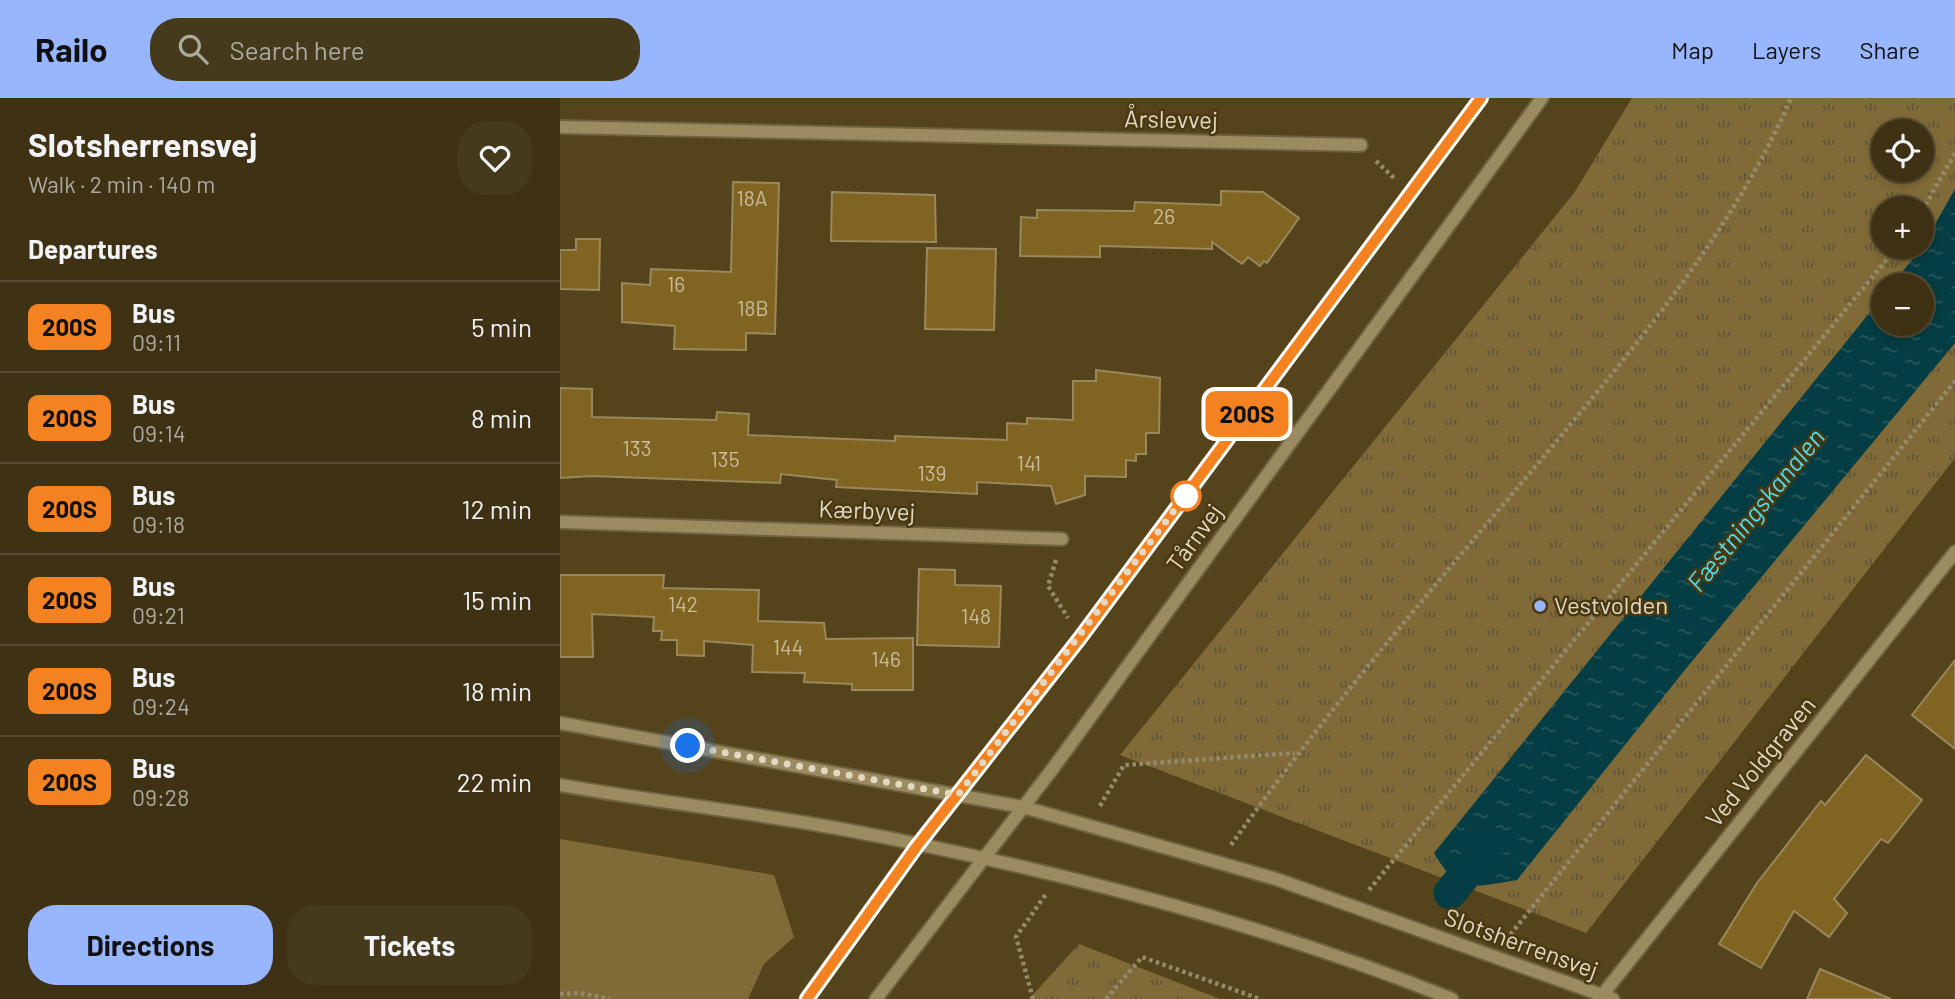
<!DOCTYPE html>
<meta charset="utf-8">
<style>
body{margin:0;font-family:Barlow,sans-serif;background:#463a1d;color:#f1f3f6;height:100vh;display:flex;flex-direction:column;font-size:26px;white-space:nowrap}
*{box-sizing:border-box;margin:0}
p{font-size:23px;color:#adaaa0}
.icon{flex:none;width:38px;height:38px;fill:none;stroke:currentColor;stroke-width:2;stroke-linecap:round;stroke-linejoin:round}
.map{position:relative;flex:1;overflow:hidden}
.side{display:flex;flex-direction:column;background:#3f3214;width:560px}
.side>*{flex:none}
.badge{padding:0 14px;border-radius:10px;font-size:24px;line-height:46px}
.buttons{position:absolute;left:1311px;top:21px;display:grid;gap:14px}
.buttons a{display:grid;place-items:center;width:63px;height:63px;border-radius:50%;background:#3f3214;box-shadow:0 4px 10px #0003,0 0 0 2px #584d34;font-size:35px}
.you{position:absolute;width:35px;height:35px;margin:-18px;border:5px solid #fff;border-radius:50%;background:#1a73e8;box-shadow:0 0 0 10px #1a73e833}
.map>.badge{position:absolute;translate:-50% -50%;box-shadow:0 0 0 4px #fff}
h2{padding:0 28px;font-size:26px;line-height:63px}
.round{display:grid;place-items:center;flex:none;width:74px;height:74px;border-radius:28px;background:#463a1d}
.headline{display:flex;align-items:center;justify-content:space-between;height:119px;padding:0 28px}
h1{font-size:33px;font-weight:700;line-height:52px}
.cta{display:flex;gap:14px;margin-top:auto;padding:14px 28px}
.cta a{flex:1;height:80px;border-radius:28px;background:#98b6fd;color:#111;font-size:28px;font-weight:700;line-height:80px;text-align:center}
.cta a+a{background:#463a1d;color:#f1f3f6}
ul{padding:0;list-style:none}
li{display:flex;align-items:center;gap:21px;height:91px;padding:0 28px;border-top:2px solid #584d34}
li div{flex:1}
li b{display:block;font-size:26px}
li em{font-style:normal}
li .badge{min-width:77px;font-weight:700;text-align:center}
header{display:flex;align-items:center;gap:42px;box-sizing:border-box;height:98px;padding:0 35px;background:#98b6fd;color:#111}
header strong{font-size:33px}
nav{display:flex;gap:38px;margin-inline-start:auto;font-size:24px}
.search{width:490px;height:63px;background:#463a1d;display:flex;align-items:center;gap:18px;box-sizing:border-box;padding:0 24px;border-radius:28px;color:#adaaa0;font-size:26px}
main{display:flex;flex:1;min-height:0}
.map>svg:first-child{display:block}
.green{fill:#806a37}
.park{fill:url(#park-tufts);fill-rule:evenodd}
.water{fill:url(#water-ripples)}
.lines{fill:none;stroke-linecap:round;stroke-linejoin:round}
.canal{stroke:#043d43;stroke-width:33}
.building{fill:#806522;stroke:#99875e;stroke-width:2}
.minor-casing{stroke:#6f613e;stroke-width:16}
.path{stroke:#978a6b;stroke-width:4.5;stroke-dasharray:3.5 3.5;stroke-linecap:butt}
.minor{stroke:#9c8a61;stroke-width:12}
.line-casing{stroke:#fff;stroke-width:16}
.line{stroke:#f58220;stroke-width:10}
.walk{stroke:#e2d9c3;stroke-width:7;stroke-dasharray:0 12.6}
.stop-dot{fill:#fff;stroke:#f58220;stroke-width:3.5}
.poi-dot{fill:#98b6fd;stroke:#493810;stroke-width:2.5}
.labels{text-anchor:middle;stroke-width:5;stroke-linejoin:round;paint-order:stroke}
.number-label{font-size:21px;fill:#cabc9b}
.street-label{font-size:24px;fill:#e2d9c3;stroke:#493810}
.poi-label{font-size:24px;fill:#e2d9c3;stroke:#493810;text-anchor:start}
.water-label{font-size:26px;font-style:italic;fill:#4edbec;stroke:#493810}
</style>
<header>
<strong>Railo</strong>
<div class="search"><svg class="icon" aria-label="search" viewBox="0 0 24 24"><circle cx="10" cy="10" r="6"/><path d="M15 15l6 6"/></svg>Search here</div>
<nav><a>Map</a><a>Layers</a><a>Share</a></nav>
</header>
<main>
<section class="side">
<div class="headline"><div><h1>Slotsherrensvej</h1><p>Walk · 2 min · 140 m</p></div><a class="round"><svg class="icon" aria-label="heart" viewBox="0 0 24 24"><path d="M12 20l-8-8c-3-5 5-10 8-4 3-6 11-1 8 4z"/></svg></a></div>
<h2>Departures</h2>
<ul>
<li><span class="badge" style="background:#f58220;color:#111">200S</span><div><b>Bus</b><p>09:11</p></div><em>5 min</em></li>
<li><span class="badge" style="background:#f58220;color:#111">200S</span><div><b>Bus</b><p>09:14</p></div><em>8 min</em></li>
<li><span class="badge" style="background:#f58220;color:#111">200S</span><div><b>Bus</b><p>09:18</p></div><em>12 min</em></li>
<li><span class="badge" style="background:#f58220;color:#111">200S</span><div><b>Bus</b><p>09:21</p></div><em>15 min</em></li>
<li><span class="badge" style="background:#f58220;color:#111">200S</span><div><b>Bus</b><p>09:24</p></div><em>18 min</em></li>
<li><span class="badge" style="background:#f58220;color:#111">200S</span><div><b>Bus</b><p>09:28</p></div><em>22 min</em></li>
</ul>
<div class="cta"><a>Directions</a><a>Tickets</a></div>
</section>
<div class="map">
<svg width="1395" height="901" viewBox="0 0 1395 901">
<defs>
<pattern id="park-tufts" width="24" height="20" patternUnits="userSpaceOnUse" patternTransform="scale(1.75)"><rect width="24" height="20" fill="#806a37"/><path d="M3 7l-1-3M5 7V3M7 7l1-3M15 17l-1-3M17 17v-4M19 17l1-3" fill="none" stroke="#625638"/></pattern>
<pattern id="water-ripples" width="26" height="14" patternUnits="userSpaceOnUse" patternTransform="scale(1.75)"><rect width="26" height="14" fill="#043d43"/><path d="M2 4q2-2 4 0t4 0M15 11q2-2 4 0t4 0" fill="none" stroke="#28585c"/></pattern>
</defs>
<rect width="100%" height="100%" fill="#54431b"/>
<polygon class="green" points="0,741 214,777 234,839 204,866 188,901 0,901"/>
<g class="park">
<path d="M1072,0H1395V360L1026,835L560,657L1014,95ZM1323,33H1362V72H1323ZM1323,110H1362V149H1323ZM1323,187H1362V226H1323Z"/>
<polygon points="519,846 660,901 469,901"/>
</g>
<path class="water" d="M1395,91V245L1128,568L957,782C914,789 898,797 874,755L1323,198V226H1362V187H1332L1362,149Z"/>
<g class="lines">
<polyline class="canal" points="890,795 928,748"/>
</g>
<g class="building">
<polygon points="173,84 219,85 215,236 186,235 186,252 114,251 115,228 62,224 62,185 90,187 91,171 171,174"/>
<polygon points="661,93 703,94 739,120 707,165 704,163 700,168 688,159 682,166 652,144 652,151 540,148 540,159 460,158 461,119 477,120 477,112 574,113 575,104 661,107"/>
<polygon points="272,94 375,97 376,144 271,143"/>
<polygon points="16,141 40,141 39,192 0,191 0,152 16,152"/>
<polygon points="367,150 436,151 434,232 365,231"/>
<polygon points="536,272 600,280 599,335 586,335 586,356 576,356 576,363 566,362 566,379 525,378 525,397 496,406 491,388 417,384 417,396 276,389 277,382 221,376 220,385 32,378 0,380 0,290 32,291 32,319 156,322 157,314 189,316 188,337 335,343 335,338 447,342 447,325 467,326 467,320 513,322 513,283 536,283"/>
<polygon points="359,471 395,472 395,487 441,488 439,549 357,547"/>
<polygon points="0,477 104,477 103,490 199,492 198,523 264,525 266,541 353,540 353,592 292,592 292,586 244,584 245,575 192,574 193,547 144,543 144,558 117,557 117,542 101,542 102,533 93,533 94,519 32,516 33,559 0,559"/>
<polygon points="1395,562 1395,651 1352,617"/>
<polygon points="1306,657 1362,702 1328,745 1321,741 1274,801 1287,815 1269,839 1234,813 1201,870 1159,846 1197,785 1261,703 1265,707"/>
<polygon points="1260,871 1331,901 1247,901"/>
</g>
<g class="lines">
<defs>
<g id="minor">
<polyline points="0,29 801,47"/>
<polyline points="0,424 502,441"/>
<polyline points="0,625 463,709 716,781 1053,901"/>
<path d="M0,687C95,704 192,714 287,732C492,771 698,823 892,901"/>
<polyline points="246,901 357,748 520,540 921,0"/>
<polyline points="316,901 494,669 982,0"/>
<polyline points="1039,901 1395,454"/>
</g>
</defs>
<use href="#minor" class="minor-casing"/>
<g class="path">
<polyline points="816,63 835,81"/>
<polyline points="1362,113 1395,55"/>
<polyline points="496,462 488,488 508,520"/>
<polyline points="540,708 564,667 735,655"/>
<path d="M671,747C768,610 878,484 986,356C1078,245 1173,133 1231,0"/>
<polyline points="809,792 1337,149"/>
<polyline points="946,842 1395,283"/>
<polyline points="0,896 19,895 50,901"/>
<polyline points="473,901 456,839 486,796"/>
<polyline points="546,901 582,859 700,901"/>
</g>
<use href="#minor" class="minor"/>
</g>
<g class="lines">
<defs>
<polyline id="line" points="247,901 357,748 520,540 921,0"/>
</defs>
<use href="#line" class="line-casing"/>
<use href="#line" class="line"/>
<polyline class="walk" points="128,648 398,697 629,393 626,398"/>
</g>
<circle class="stop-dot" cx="626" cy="398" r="14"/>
<circle class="poi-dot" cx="980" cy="508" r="7"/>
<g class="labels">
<g class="number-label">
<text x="192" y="108">18A</text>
<text x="604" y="126">26</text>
<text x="116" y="194">16</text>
<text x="193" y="218">18B</text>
<text x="77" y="358">133</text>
<text x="165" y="369">135</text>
<text x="469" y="373">141</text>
<text x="372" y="383">139</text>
<text x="123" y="514">142</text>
<text x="416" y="526">148</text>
<text x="228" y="557">144</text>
<text x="326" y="569">146</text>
</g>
<g class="street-label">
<text transform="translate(611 22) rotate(1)" y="8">Årslevvej</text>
<text transform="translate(307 413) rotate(2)" y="8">Kærbyvej</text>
<text transform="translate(635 440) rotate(-54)" y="8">Tårnvej</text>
<text transform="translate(1201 664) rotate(-51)" y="8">Ved Voldgraven</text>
<text transform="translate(961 846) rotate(20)" y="8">Slotsherrensvej</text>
</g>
<g class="poi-label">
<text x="994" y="516">Vestvolden</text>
</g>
<g class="water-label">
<text transform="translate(1196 412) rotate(-51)" y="9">Fæstningskanalen</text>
</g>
</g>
</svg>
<div class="buttons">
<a><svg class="icon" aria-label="locate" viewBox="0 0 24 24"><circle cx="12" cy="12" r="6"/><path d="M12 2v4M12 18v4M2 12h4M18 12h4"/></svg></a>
<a>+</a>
<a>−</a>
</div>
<div class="you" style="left:128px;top:648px"></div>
<b class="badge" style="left:687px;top:316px;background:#f58220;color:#111">200S</b>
</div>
</main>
